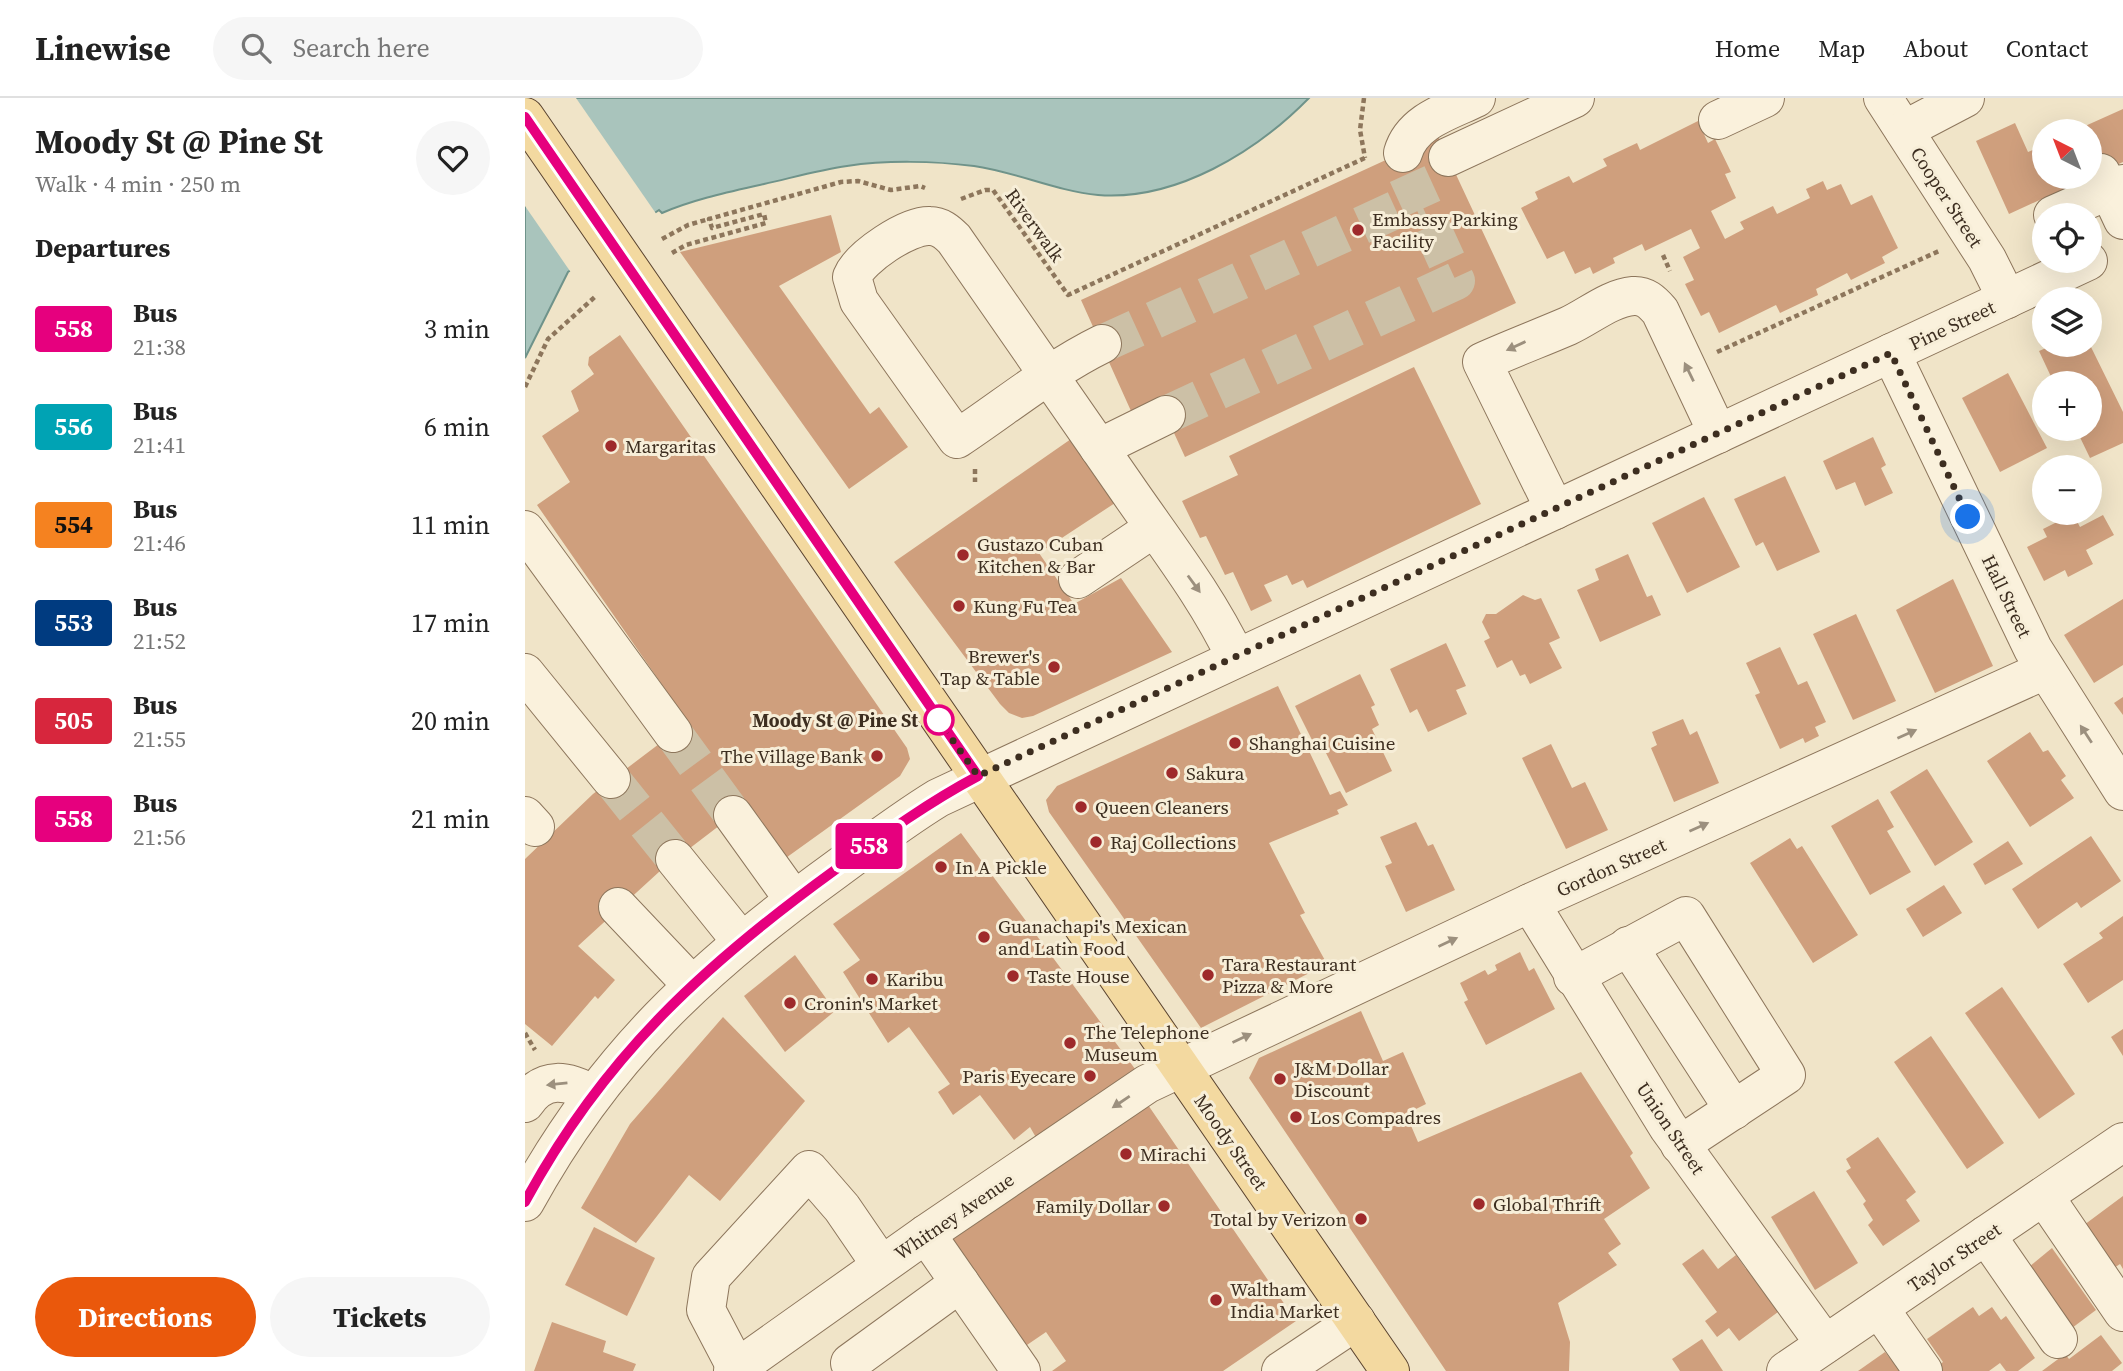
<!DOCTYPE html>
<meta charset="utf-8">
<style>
body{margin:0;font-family:"Source Serif 4",serif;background:#f6f6f6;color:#222;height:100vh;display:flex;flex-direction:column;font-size:26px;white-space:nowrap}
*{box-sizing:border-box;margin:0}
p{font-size:23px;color:#767676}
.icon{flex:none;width:38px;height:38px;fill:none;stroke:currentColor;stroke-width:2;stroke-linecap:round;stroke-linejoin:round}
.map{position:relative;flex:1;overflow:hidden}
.details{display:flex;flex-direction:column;background:#fff;width:525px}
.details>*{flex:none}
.badge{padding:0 14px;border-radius:5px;font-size:24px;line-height:46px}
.needle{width:46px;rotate:318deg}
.tools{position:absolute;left:1507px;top:21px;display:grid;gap:14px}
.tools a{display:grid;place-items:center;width:70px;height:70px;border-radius:50%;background:#fff;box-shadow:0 7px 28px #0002;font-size:35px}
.you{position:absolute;width:35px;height:35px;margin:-18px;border:5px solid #fff;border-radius:50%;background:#1a73e8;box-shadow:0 0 0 10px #1a73e833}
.map>.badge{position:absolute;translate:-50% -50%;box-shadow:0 0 0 4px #fff}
h2{padding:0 35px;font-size:26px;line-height:63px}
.round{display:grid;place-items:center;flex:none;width:74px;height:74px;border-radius:37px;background:#f6f6f6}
.overview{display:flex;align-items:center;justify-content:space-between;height:119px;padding:0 35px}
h1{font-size:33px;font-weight:700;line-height:52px}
.action{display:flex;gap:14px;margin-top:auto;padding:14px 35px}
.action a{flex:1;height:80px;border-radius:42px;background:#ea580c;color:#fff;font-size:28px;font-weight:700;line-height:80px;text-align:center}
.action a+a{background:#f6f6f6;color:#222}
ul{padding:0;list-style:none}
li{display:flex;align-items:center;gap:21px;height:98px;padding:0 35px}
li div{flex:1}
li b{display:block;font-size:26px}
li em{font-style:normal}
li .badge{min-width:77px;font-weight:700;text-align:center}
header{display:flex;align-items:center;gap:42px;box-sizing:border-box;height:98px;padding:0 35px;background:#fff;border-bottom:2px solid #e0e0e0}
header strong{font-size:33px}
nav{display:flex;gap:38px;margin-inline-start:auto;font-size:24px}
.search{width:490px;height:63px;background:#f6f6f6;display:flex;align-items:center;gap:18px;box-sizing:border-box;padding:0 24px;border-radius:38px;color:#767676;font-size:26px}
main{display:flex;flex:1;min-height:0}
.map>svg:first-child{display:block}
.water{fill:#a9c4bc;stroke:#6f938a;stroke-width:2}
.pier{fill:#f0e4c8}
.building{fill:#cf9f7d}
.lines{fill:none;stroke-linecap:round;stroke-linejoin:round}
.minor-tunnel{stroke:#ccc0a6;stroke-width:38;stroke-dasharray:38 19;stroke-linecap:butt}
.minor-casing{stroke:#8d765c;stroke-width:40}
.major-casing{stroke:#5b4430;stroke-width:40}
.path{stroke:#8d765c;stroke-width:4.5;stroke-dasharray:5 3.5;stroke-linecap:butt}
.minor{stroke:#faf1dc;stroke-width:38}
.major{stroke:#f3d9a0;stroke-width:38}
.oneway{fill:#9c907e}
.line-casing{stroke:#fff;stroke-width:16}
.line{stroke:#e6007e;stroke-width:10}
.walk{stroke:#3d2e20;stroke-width:7;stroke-dasharray:0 12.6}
.poi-dot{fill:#9e2a2b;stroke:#f7eed8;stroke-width:2.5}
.stop-dot{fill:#fff;stroke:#e6007e;stroke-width:3.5}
.labels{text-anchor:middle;stroke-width:6;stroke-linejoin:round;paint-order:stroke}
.street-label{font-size:19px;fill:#3d2e20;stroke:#f7eed8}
.poi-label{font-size:19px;fill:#3d2e20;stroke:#f7eed8;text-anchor:start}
.stop-label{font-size:19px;font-weight:bold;fill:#3d2e20;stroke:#f7eed8;text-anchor:end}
</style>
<header>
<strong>Linewise</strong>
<div class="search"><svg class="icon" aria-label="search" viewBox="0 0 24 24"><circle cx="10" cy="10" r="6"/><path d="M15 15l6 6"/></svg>Search here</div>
<nav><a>Home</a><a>Map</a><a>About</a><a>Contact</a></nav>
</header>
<main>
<section class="details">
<div class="overview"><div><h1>Moody St @ Pine St</h1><p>Walk · 4 min · 250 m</p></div><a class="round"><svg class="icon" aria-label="heart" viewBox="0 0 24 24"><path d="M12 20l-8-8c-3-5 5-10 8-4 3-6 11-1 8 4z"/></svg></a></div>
<h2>Departures</h2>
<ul>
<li><span class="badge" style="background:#e6007e;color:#fff">558</span><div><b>Bus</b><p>21:38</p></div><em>3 min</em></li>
<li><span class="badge" style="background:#00a3b4;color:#fff">556</span><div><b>Bus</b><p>21:41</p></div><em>6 min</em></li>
<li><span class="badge" style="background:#f58220;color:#111">554</span><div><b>Bus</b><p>21:46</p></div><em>11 min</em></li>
<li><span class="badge" style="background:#003b80;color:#fff">553</span><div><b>Bus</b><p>21:52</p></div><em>17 min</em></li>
<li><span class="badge" style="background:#d7263d;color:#fff">505</span><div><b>Bus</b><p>21:55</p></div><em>20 min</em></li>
<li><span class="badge" style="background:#e6007e;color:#fff">558</span><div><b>Bus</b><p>21:56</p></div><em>21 min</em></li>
</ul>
<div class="action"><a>Directions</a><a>Tickets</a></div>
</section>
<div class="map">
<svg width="1598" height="1273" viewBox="0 0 1598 1273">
<rect width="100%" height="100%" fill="#f0e4c8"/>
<path class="water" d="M0,0H784C731,54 651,103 573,97C531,93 491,74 449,68C409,63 361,62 322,68C294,72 266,80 239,86C204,94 170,101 137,115L134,112L43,174L0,260Z"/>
<polygon class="pier" points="0,0 51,0 132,117 47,176 0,108"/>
<g class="building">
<polygon points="1598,11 1598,64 1484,116 1451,43 1490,25 1503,54 1519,47 1519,79 1564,79 1564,33 1549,33"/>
<polygon points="1173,23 1183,45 1190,41 1206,74 1200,76 1211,100 1186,113 1200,141 1219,131 1215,124 1248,108 1252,116 1285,100 1281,91 1298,83 1302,92 1316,86 1326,107 1347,97 1373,150 1357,159 1360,165 1326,182 1322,175 1291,191 1293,197 1255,215 1251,207 1194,235 1184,214 1176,218 1160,186 1169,182 1158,159 1175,150 1166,131 1120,153 1117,146 1088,160 1090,165 1068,176 1065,169 1050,176 1039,153 1022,161 996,110 1013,101 1010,94 1044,78 1048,85 1082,68 1078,61 1112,45 1115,52"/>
<polygon points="913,38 991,205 660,359 633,300 606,313 556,202"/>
<polygon points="306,117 316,154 254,188 345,316 354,309 383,349 324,391 155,154"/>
<polygon points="95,237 382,650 385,661 375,678 258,762 220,708 135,773 53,848 90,882 73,901 70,898 27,948 0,926 0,761 68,696 163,624 12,407 45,384 17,338 54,313 46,293 69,276 63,267 64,259"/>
<polygon points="1528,247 1565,247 1598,314 1598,345 1565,360 1551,331 1564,331 1564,285 1529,285 1514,253"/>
<polygon points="889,269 956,406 782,490 778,482 767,487 762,477 739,487 747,503 726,513 708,474 700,477 681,438 675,440 657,403 713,377 704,358"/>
<polygon points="1483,275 1522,350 1475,374 1437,300"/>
<polygon points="1348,339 1361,367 1356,370 1368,395 1340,408 1330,384 1311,392 1298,363"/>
<polygon points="546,341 590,405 514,455 549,506 596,480 647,554 508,618 497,620 484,615 475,606 369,464"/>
<polygon points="1260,378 1295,454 1252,473 1238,444 1231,448 1209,401"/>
<polygon points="1179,399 1215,469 1162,495 1127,425"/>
<polygon points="1548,416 1555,429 1578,417 1589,437 1561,452 1568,466 1543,479 1540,472 1519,483 1502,449 1522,439 1518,431"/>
<polygon points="1103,456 1122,499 1127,497 1136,517 1075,544 1052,492 1074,482 1070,471"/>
<polygon points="1428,481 1468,568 1410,595 1371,512"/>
<polygon points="998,497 1010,502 1016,500 1035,540 1024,545 1037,570 1005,586 1000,576 995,578 987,562 972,570 959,543 965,540 957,524 961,516 971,516"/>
<polygon points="1598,501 1598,567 1569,585 1539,537"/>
<polygon points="1331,516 1371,603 1328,622 1288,536"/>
<polygon points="921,545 941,588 931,592 942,616 903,634 892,611 885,615 865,571"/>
<polygon points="1255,549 1273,587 1282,583 1301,624 1290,629 1294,638 1280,645 1278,640 1255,651 1230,597 1235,595 1221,565"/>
<polygon points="835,576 850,607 846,609 854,627 847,631 867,673 821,695 799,651 793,654 770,608"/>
<polygon points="753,588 805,697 815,693 823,707 812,712 814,716 744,745 780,815 775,817 802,866 676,930 524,714 521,702 532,688"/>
<polygon points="1598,599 1598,617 1589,605"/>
<polygon points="1158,621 1165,637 1172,633 1194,685 1149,704 1126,650 1132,647 1127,634"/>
<polygon points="1505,634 1518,654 1523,652 1541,678 1536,682 1549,700 1505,729 1462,663"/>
<polygon points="1026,646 1047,690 1060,684 1083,732 1041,751 997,660"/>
<polygon points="1402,671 1448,744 1410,768 1365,694"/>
<polygon points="1353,701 1369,729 1362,733 1386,774 1345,797 1306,728"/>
<polygon points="891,724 903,748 908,746 930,792 881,814 860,768 867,765 855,739"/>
<polygon points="436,735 613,975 513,1043 505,1029 489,1042 455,997 428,1017 413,994 425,986 384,929 363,945 318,874 335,862 308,826"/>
<polygon points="1566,738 1596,783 1556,810 1552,804 1513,831 1487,791"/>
<polygon points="1265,740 1272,751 1277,748 1333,837 1288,865 1225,765"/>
<polygon points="1483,743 1498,766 1460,787 1448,766"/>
<polygon points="1419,787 1437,815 1398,839 1381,811"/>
<polygon points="1598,818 1598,882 1563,905 1538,866 1578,840 1574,835"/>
<polygon points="995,854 1004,873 1009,870 1030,911 961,947 939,904 943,902 935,885 960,872 963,877 972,872 970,867"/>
<polygon points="270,857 310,913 260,954 219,898"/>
<polygon points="1477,889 1550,996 1514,1021 1440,915"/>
<polygon points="836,913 858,963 878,954 901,1006 881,1016 893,1044 1056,974 1108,1055 1105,1058 1125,1090 1079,1121 1096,1146 1083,1155 1092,1167 1033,1205 1045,1244 1044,1273 921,1273 724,980 734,960"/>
<polygon points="198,919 280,1003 195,1103 164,1077 111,1145 56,1110 105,1026"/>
<polygon points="1598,931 1598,958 1586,939"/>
<polygon points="1406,938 1479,1045 1442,1071 1369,964"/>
<polygon points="621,1004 771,1223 698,1273 527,1273 541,1263 521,1234 499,1249 424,1139"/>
<polygon points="1353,1039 1391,1094 1381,1102 1395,1123 1358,1148 1343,1127 1348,1122 1338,1106 1341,1103 1321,1073 1326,1070 1321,1061"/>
<polygon points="1289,1093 1333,1165 1290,1192 1246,1119"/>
<polygon points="1598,1098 1598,1171 1595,1166 1589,1170 1559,1127"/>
<polygon points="69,1129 130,1160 102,1218 40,1187"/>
<polygon points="1527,1150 1571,1212 1547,1230 1504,1169"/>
<polygon points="1178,1151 1193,1171 1211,1157 1221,1171 1224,1167 1257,1211 1214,1243 1204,1230 1192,1239 1180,1223 1192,1214 1157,1166"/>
<polygon points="1448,1209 1454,1218 1467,1209 1476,1222 1481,1218 1510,1260 1493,1273 1481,1273 1475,1265 1464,1273 1418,1273 1414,1267 1418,1264 1402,1241"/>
<polygon points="27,1224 81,1243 78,1254 111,1266 108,1273 9,1273"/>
<polygon points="1576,1237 1597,1265 1587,1273 1517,1273 1540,1256 1544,1261"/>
<polygon points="1177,1241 1198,1273 1155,1273 1147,1261"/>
<polygon points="1360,1254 1375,1273 1333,1273"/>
</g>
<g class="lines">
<g class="minor-tunnel">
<polyline points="577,246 894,101"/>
<polyline points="641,317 931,183 879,69 878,55"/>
<polyline points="148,635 208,717"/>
<polyline points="86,681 150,761"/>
</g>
<defs>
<g id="minor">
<polyline points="1358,0 1462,161 1482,201"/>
<polyline points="1193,22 1240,0"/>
<polyline points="1379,32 1440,0"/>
<path d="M878,55C887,23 924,13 951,0"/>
<polyline points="923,59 1050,0"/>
<polyline points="1576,75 1598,122"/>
<polyline points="1528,117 1598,86"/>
<path d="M577,246C526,271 479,310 432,341L334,203L327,179C335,159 383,127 405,128C415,128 422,134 429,141C486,222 542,304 599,386C638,443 681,497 711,560"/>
<polyline points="1366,255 1508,551 1598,693"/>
<polyline points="574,350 641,317"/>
<path d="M1030,412L957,264C986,251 1015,240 1043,228C1063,219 1085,200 1108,198C1120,197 1127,204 1135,213L1193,336"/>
<polyline points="0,432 148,635"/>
<polyline points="553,481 629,430"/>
<polyline points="0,575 86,681"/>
<polyline points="208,717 269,802"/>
<polyline points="0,718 10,729"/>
<polyline points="150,761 216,843"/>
<polyline points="1005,805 1143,1029 1300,1246"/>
<polyline points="93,809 166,886"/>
<polyline points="1103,848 1209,1012"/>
<polyline points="1048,879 1161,818 1261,977 1155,1047"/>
<path d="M0,1005C19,977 43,982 68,997"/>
<polyline points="1519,1098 1598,1214"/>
<path d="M0,1104C79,959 178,868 309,773C343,748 377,722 413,700L1563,163"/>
<polyline points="401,1136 496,1273"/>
<polyline points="1461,1137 1533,1241"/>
<polyline points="1354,1210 1398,1273"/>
<polyline points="325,1265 435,1185"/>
<polyline points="208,1273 401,1136 622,986 1005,805 1520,572"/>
<polyline points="213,1273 181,1212 186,1179 284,1072 317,1110 356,1167"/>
<polyline points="756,1273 831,1223"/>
<polyline points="1261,1273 1598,1044"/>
</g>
<polyline id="major" points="0,19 865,1273"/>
</defs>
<use href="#minor" class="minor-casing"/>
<use href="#major" class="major-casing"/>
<g class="path">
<polyline points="839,0 835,32 840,60"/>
<polyline points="436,101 460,92 468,92 543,197 842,59"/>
<polyline points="137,141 163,127 184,121"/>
<polyline points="147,155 161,147 241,125 239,116 187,130 184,121 316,84 333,83 366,92 395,88 400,90"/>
<polyline points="1138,157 1145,173"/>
<polyline points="1192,254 1414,153"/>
<polyline points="0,289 23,241 71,198"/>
<polyline points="450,371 450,384"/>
<polyline points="0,935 10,952"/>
</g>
<use href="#minor" class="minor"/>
<use href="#major" class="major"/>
</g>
<defs><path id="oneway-solid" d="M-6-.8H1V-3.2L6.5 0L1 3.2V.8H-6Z" transform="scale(1.75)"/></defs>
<g class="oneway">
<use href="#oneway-solid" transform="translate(991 248) rotate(155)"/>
<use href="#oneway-solid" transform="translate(1164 274) rotate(-116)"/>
<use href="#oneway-solid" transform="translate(669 486) rotate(54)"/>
<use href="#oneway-solid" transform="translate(1382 636) rotate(-24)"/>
<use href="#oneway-solid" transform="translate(1561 636) rotate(-123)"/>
<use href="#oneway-solid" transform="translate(1174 729) rotate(-24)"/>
<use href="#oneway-solid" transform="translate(923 844) rotate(-25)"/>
<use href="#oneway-solid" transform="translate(717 940) rotate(-25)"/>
<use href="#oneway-solid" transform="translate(32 986) rotate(174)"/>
<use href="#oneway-solid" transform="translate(596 1004) rotate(146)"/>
</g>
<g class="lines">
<defs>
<path id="line" d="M0,19L453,678C402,705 357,738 310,772C179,867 78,959 0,1104"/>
</defs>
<use href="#line" class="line-casing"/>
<use href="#line" class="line"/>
<polyline class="walk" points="414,622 410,617 453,678 1366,255 1443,419"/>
</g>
<g class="poi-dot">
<circle cx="833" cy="132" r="7"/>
<circle cx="86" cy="348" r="7"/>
<circle cx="438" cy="457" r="7"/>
<circle cx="434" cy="508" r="7"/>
<circle cx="529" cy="569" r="7"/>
<circle cx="710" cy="645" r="7"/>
<circle cx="352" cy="658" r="7"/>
<circle cx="647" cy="675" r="7"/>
<circle cx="556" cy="709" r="7"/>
<circle cx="571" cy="744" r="7"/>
<circle cx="416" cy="769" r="7"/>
<circle cx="459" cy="839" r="7"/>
<circle cx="683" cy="877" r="7"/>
<circle cx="488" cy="878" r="7"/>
<circle cx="347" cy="881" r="7"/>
<circle cx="265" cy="905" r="7"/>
<circle cx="545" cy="945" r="7"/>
<circle cx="565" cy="978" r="7"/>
<circle cx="755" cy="981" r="7"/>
<circle cx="771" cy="1019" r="7"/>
<circle cx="601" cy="1056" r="7"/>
<circle cx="954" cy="1106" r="7"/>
<circle cx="639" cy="1108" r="7"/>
<circle cx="836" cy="1121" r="7"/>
<circle cx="691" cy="1202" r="7"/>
</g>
<circle class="stop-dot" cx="414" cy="622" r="14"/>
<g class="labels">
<g class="street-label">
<text transform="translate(1422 99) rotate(57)" y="7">Cooper Street</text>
<text transform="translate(510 127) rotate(54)" y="7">Riverwalk</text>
<text transform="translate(1427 227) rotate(-25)" y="7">Pine Street</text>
<text transform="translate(1482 498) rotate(64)" y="7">Hall Street</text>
<text transform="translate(1086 769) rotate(-24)" y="7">Gordon Street</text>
<text transform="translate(1146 1030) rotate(56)" y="7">Union Street</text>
<text transform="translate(706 1044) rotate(55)" y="7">Moody Street</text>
<text transform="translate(429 1118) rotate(-34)" y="7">Whitney Avenue</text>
<text transform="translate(1429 1159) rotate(-34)" y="7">Taylor Street</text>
</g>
<g class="poi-label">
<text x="847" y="128">Embassy Parking<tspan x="847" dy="22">Facility</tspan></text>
<text x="100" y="355">Margaritas</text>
<text x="452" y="453">Gustazo Cuban<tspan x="452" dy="22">Kitchen &amp; Bar</tspan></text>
<text x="448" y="515">Kung Fu Tea</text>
<text x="515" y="565" text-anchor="end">Brewer's<tspan x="515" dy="22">Tap &amp; Table</tspan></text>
<text x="724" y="652">Shanghai Cuisine</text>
<text x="338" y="665" text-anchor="end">The Village Bank</text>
<text x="661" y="682">Sakura</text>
<text x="570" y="716">Queen Cleaners</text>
<text x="585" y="751">Raj Collections</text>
<text x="430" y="776">In A Pickle</text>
<text x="473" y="835">Guanachapi's Mexican<tspan x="473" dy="22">and Latin Food</tspan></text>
<text x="697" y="873">Tara Restaurant<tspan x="697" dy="22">Pizza &amp; More</tspan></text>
<text x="502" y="885">Taste House</text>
<text x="361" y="888">Karibu</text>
<text x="279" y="912">Cronin's Market</text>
<text x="559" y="941">The Telephone<tspan x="559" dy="22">Museum</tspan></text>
<text x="769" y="977">J&amp;M Dollar<tspan x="769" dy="22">Discount</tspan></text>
<text x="551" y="985" text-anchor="end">Paris Eyecare</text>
<text x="785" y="1026">Los Compadres</text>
<text x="615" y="1063">Mirachi</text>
<text x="968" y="1113">Global Thrift</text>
<text x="625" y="1115" text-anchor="end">Family Dollar</text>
<text x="822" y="1128" text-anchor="end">Total by Verizon</text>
<text x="705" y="1198">Waltham<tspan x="705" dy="22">India Market</tspan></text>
</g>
<g class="stop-label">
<text x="393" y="629">Moody St @ Pine St</text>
</g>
</g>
</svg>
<div class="tools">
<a><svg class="needle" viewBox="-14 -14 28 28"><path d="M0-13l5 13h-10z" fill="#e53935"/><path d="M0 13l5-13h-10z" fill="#767676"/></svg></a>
<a><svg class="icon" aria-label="locate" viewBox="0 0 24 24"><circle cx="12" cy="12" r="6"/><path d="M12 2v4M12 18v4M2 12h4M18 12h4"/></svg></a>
<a><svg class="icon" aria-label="layers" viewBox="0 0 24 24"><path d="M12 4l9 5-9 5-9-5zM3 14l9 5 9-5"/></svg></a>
<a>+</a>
<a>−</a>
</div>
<div class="you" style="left:1443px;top:419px"></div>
<b class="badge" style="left:344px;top:748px;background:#e6007e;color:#fff">558</b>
</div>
</main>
